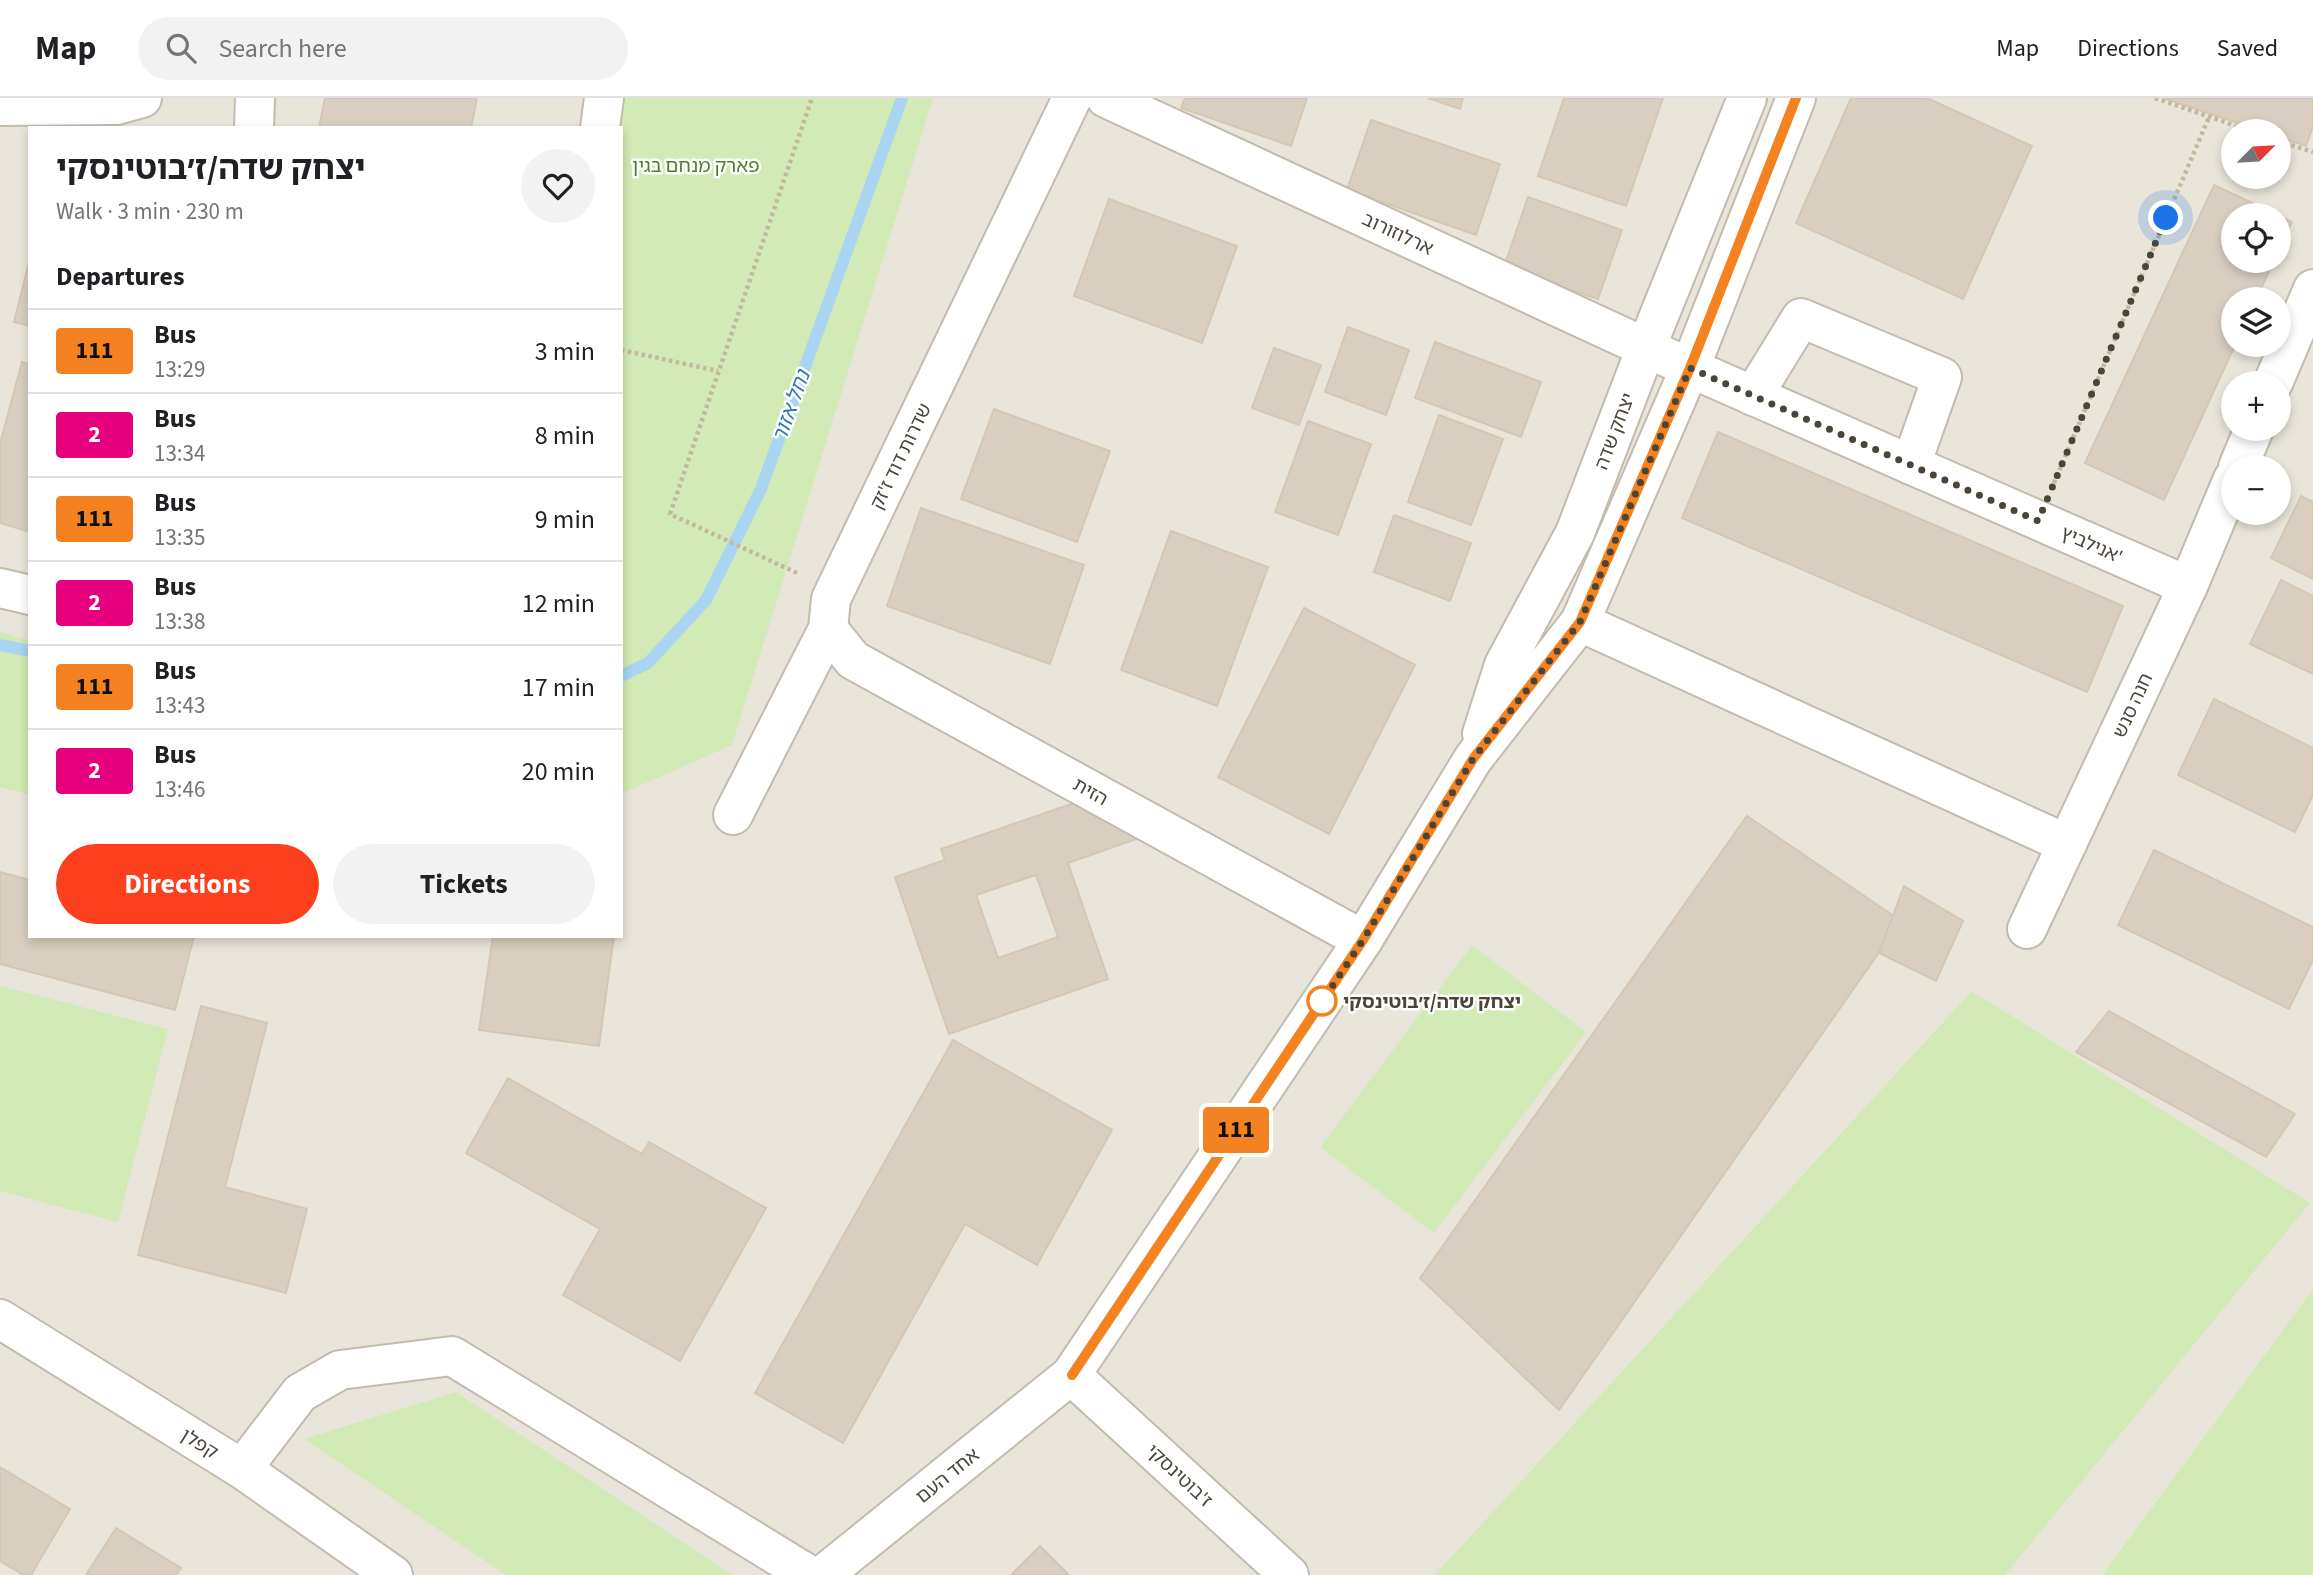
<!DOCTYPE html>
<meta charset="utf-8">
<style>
body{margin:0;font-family:"Source Sans 3","Noto Sans Hebrew",sans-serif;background:#f2f2f2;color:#202124;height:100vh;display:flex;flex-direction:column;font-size:26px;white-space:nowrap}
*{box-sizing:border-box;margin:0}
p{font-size:23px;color:#757577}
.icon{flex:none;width:38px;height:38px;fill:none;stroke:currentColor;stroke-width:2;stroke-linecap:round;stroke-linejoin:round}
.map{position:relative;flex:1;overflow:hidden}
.details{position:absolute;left:28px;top:28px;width:595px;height:812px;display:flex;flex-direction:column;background:#fff;border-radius:0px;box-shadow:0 4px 10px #0003}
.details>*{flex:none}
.badge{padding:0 14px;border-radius:5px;font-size:24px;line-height:46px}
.needle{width:46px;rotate:66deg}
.buttons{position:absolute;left:2221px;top:21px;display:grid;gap:14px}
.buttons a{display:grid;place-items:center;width:70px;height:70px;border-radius:50%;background:#fff;box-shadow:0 4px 10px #0003;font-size:35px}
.you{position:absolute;width:35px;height:35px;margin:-18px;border:5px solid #fff;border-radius:50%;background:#1a73e8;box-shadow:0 0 0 10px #1a73e833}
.map>.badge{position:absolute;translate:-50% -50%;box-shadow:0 0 0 4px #fff}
h2{padding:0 28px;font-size:26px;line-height:63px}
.round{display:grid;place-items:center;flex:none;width:74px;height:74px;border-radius:37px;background:#f2f2f2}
.overview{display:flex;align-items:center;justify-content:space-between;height:119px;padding:0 28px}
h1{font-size:33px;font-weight:700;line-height:52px}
.action{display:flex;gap:14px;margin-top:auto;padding:14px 28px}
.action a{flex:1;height:80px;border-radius:42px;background:#fc3f1d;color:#fff;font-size:28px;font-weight:700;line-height:80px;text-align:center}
.action a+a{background:#f2f2f2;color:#202124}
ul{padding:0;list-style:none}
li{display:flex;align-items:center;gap:21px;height:84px;padding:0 28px;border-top:2px solid #e0e0e0}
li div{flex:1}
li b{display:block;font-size:26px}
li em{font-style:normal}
li .badge{min-width:77px;font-weight:700;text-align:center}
header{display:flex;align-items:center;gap:42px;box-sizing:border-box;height:98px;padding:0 35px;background:#fff;border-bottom:2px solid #e0e0e0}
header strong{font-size:33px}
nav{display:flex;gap:38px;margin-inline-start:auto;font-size:24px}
.search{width:490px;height:63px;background:#f2f2f2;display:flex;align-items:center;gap:18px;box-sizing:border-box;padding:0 24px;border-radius:38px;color:#757577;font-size:26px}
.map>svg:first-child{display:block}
.residential{fill:#eae5da;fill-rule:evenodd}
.green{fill:#d2eab5}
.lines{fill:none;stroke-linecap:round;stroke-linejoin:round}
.stream{stroke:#a9d4f2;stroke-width:12}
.building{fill:#d8cfc1;stroke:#d3c7b4;stroke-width:2;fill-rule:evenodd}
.minor-casing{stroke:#c2bbae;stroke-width:42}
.path{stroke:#c4b79f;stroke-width:4.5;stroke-dasharray:3.5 3.5;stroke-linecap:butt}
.minor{stroke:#fff;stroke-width:38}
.line-casing{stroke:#fff;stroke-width:16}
.line{stroke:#f58220;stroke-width:10}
.walk{stroke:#4b4439;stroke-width:7;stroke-dasharray:0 12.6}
.stop-dot{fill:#fff;stroke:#f58220;stroke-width:3.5}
.labels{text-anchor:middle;stroke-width:5;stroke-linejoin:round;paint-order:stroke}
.park-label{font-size:19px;fill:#4a7f2a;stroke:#fff}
.street-label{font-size:19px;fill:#4b4439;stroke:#fff}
.stop-label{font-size:19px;font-weight:bold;fill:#4b4439;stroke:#fff;text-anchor:start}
.water-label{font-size:21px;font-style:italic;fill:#2e7ab2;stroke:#fff}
</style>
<header>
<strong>Map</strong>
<div class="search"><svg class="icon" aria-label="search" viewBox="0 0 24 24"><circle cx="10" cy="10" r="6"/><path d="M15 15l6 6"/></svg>Search here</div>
<nav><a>Map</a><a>Directions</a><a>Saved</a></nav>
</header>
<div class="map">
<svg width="2313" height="1477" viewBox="0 0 2313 1477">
<rect width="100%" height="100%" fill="#f6f3ec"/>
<path class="residential" d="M0,0H2313V1191L2102,1477H0ZM30,30H621V838H30ZM2233,33H2278V79H2233ZM2233,117H2278V163H2233ZM2233,201H2278V247H2233ZM2233,285H2278V331H2233ZM2233,369H2278V415H2233Z"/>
<g class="green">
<polygon points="624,0 933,0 732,647 621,696 621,30 617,30"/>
<polygon points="0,534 30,543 30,697 0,689"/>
<polygon points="1472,847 1586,934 1434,1135 1320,1049"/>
<polygon points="0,888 168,931 118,1124 0,1093"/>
<polygon points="1972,893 2310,1105 2005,1477 1435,1477"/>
<polygon points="2313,1191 2313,1477 2102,1477"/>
<polygon points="456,1294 732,1477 506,1477 304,1341"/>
</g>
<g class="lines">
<g class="stream">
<polyline points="0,547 30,553"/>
<polyline points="621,578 648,565 706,502 761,391 902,0"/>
</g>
</g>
<g class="building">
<polygon points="325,0 477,0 471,30 319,30"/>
<polygon points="1185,0 1307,0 1291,48 1181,10"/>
<polygon points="1428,0 1463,0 1460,11"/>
<polygon points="1564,0 1663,0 1626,108 1538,78"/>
<polygon points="1851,0 1927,0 2032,48 1963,201 1796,125"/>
<polygon points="2163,0 2313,0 2313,28 2306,48 2278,39 2278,33 2262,33"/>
<polygon points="1371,22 1500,66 1476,137 1347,92"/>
<polygon points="2214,87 2278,117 2233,117 2233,163 2274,163 2256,201 2233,201 2233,247 2235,247 2164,402 2085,365"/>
<polygon points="1528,99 1622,132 1598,201 1504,169"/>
<polygon points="1109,101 1237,148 1202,245 1074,198"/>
<polygon points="2278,118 2292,124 2278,153"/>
<polygon points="30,160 30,228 14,224"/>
<polygon points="1348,229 1409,252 1386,317 1325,294"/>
<polygon points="1435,244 1541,284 1521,339 1415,300"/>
<polygon points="1274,250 1321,267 1299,327 1252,310"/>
<polygon points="22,264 30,266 30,434 0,425 0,346"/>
<polygon points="994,311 1110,353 1077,444 961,401"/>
<polygon points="1439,317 1503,341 1471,427 1408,404"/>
<polygon points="1308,323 1371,346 1338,437 1275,414"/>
<polygon points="1718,334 2123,508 2087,594 1682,420"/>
<polygon points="2301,398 2313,404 2313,481 2271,460"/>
<polygon points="921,410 1084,467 1050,566 887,508"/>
<polygon points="1394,417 1471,445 1450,503 1374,474"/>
<polygon points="1171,433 1268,469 1217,608 1121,572"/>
<polygon points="2281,482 2313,498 2313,576 2250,546"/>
<polygon points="1304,510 1415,567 1329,736 1218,679"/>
<polygon points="2214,601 2313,650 2313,697 2295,734 2178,677"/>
<path d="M1094,698L1159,733L1068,765L1108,881L949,936L895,779L945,762L941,751ZM1036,777L1058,839L998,860L976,797Z"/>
<polygon points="1747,718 1901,823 1559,1312 1420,1180"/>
<polygon points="2154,752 2313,829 2313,862 2289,911 2118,827"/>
<polygon points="0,774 30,782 30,838 194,838 175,912 0,866"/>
<polygon points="1904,788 1963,823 1936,883 1879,855"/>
<polygon points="493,838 614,838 599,948 479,932"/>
<polygon points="201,908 267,925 225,1089 307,1111 286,1195 138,1157"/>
<polygon points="2109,913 2295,1016 2266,1059 2076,954"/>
<polygon points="953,942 1112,1032 1037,1167 965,1126 843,1345 755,1295"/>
<polygon points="508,980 642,1056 649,1044 766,1110 680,1263 563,1197 600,1131 466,1055"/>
<polygon points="0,1369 70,1411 31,1477 24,1477 0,1463"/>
<polygon points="116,1430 181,1470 176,1477 86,1477"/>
<polygon points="1040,1448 1069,1477 1011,1477"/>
</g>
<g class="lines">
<defs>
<g id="minor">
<polyline points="1106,0 1690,270 2188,488"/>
<polyline points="0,8 117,7 142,0"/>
<polyline points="254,30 255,0"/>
<polyline points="600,30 604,0"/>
<polyline points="2273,285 2313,191"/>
<polyline points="1753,298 1801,220 1942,279 1911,367"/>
<polyline points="2238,369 2254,331"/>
<polyline points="0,490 30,497"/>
<polyline points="1580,524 2067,746"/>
<polyline points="828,531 853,562 1363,842"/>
<polyline points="1482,636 1504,567 1575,435 1646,250 1747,0"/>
<polyline points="733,717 828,531 831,501 1072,0"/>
<polyline points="2027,831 2188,488 2233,381"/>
<polyline points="0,1221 242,1371 393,1477"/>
<polyline points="1071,1277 1289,1477"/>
<polyline points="242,1371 300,1295 340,1272 452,1258 809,1477"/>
<polyline points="823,1477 1071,1277 1363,842 1473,661 1580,524 1690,270 1796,0"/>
</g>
</defs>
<use href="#minor" class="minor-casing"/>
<g class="path">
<polyline points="2155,0 2251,33"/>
<polyline points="2278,43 2313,54"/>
<polyline points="621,252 718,273"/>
<polyline points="2054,385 2209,19"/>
<polyline points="797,475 670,416 812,0"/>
</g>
<use href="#minor" class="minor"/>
</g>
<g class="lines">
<defs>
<polyline id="line" points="1072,1277 1363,842 1473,661 1580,524 1690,270 1796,0"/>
</defs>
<use href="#line" class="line-casing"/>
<use href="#line" class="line"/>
<polyline class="walk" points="1322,903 1317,911 1363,842 1473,661 1580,524 1690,270 2038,423 2166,120"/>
</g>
<circle class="stop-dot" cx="1322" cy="903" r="14"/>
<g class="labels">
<g class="park-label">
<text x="696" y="74">פארק מנחם בגין</text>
</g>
<g class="street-label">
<text transform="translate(1398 135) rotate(25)" y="7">ארלוזורוב</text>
<text transform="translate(1614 333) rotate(-69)" y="7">יצחק שדה</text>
<text transform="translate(900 358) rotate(-64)" y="7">שדרות דוד ז'זק</text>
<text transform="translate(2092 446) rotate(24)" y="7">אנילביץ'</text>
<text transform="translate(2132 607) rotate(-65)" y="7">חנה סנש</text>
<text transform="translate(1091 693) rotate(29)" y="7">הזית</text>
<text transform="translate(200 1345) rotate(32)" y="7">קפלן</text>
<text transform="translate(947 1377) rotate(-39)" y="7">אחד העם</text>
<text transform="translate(1180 1377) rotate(43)" y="7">ז'בוטינסקי</text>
</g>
<g class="stop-label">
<text x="1343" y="910">יצחק שדה/ז׳בוטינסקי</text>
</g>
<g class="water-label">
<text transform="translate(791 308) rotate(-70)" y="7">נחל אזור</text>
</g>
</g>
</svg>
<div class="buttons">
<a><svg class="needle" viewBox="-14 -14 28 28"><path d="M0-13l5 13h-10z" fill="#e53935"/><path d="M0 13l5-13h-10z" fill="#757577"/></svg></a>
<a><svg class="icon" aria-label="locate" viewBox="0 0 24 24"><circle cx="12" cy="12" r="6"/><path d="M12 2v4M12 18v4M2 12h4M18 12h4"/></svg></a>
<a><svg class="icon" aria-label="layers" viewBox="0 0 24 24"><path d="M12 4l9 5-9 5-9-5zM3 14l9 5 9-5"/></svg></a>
<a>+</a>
<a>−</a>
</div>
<div class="you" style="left:2166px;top:120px"></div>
<b class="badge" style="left:1236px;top:1032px;background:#f58220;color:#111">111</b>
<section class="details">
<div class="overview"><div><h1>יצחק שדה/ז׳בוטינסקי</h1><p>Walk · 3 min · 230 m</p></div><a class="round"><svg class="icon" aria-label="heart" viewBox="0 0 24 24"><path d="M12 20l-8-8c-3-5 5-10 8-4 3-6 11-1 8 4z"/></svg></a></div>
<h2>Departures</h2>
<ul>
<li><span class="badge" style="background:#f58220;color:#111">111</span><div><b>Bus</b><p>13:29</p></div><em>3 min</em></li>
<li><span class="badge" style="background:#e6007e;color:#fff">2</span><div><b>Bus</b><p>13:34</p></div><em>8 min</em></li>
<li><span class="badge" style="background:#f58220;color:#111">111</span><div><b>Bus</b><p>13:35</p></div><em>9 min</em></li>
<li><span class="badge" style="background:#e6007e;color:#fff">2</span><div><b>Bus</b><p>13:38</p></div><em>12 min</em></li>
<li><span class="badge" style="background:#f58220;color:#111">111</span><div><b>Bus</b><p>13:43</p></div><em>17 min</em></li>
<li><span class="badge" style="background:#e6007e;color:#fff">2</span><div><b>Bus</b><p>13:46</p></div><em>20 min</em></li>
</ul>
<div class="action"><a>Directions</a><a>Tickets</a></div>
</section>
</div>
